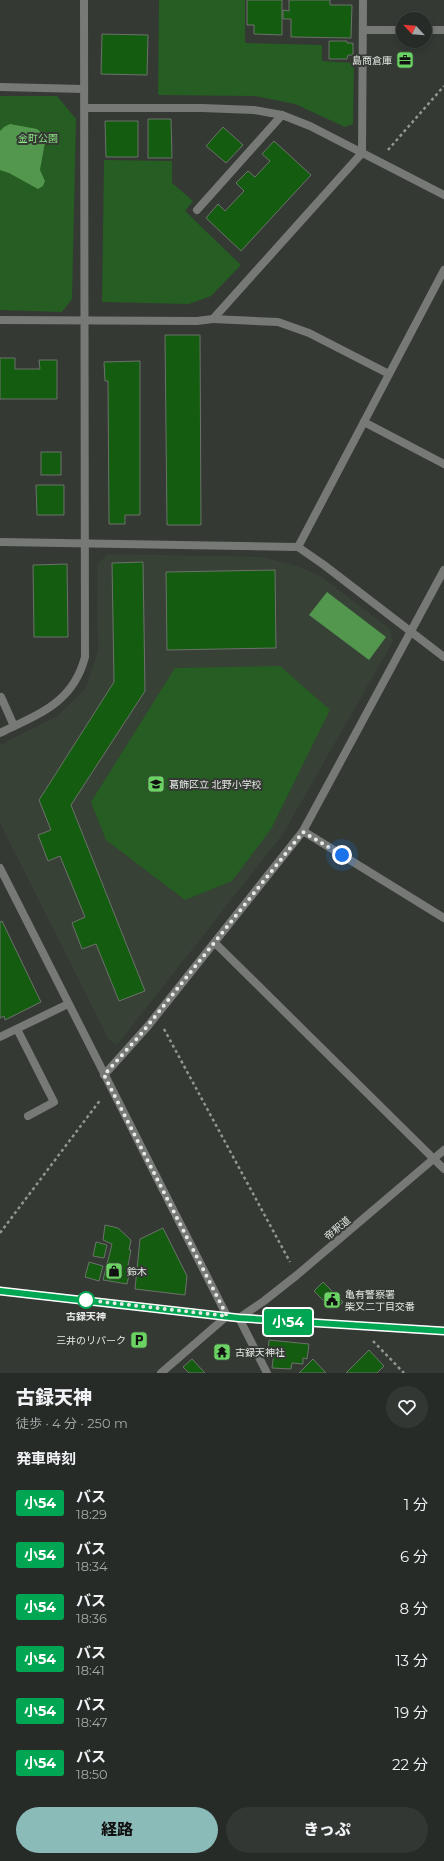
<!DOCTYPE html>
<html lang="ja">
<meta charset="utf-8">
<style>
body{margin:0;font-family:Montserrat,"Noto Sans JP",sans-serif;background:#333733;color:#f1f3f6;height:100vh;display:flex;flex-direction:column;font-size:15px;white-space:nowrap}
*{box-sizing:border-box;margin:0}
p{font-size:13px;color:#a4a7a7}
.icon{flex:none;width:22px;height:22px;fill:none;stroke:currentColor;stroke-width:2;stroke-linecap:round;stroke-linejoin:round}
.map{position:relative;height:1373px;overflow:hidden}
.panel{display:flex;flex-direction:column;background:#272b27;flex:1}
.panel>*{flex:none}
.badge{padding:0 8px;border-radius:3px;font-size:14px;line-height:26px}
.needle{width:26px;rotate:296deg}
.tools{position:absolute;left:396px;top:12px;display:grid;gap:8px}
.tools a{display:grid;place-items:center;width:36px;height:36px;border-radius:50%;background:#272b27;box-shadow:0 2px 6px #0003,0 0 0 1px #434744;font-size:20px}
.you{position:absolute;width:20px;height:20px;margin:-10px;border:3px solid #fff;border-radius:50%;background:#1a73e8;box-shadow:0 0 0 6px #1a73e833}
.map>.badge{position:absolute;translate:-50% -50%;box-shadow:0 0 0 2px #fff}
h2{padding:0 16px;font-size:15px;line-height:36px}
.round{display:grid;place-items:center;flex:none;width:42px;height:42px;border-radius:21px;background:#333733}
.summary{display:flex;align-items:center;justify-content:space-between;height:68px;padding:0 16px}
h1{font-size:19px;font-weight:800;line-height:30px}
.cta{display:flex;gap:8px;margin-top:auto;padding:8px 16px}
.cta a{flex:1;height:46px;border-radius:24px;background:#8bbbb9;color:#111;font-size:16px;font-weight:800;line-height:46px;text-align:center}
.cta a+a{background:#333733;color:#f1f3f6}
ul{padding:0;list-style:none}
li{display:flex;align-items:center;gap:12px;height:52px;padding:0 16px}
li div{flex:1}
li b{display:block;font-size:15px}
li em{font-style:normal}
li .badge{min-width:44px;font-weight:700;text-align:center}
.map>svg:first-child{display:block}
.built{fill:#374136}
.green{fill:#265d22}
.water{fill:#52974d}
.building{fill:#145d10;stroke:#6c716b}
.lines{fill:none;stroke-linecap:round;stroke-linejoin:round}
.path{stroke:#929691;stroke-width:2.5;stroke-dasharray:3 3;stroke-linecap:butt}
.service{stroke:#777976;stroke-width:8}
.minor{stroke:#777976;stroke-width:8}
.tertiary{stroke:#777976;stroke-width:8}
.line-casing{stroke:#fff;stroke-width:9}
.line{stroke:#00a651;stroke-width:6}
.walk{stroke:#e7eae6;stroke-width:4;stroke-dasharray:0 7.2}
.stop-dot{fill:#fff;stroke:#00a651;stroke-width:2}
.labels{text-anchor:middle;stroke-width:4;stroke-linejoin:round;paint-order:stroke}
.poi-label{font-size:10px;fill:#e7eae6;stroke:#343934;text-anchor:start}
.park-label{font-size:10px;fill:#89e381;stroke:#343934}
.street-label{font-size:10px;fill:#e7eae6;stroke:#343934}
.stop-label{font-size:10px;font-weight:bold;fill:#e7eae6;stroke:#343934}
</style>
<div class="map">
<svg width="444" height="1373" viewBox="0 0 444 1373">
<rect width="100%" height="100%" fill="#343934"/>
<polygon class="built" points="107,554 263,557 297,566 322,577 390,629 393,641 283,834 117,1045 109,1040 0,823 0,745 56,717 86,688 98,650 97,565"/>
<g class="green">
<polygon points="159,0 245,0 245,43 322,45 322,61 354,63 353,124 345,127 295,104 255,96 158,95"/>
<polygon points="0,96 57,96 76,119 72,299 62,312 0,310"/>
<polygon points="104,160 172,161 172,183 193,201 185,211 241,265 211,296 189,304 102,302"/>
<polygon points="280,666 330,710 271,829 232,881 185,900 106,840 91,802 175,668"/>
</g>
<g class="water">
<polygon points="10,124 37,129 43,134 45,142 40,170 45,181 43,186 38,189 9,173 0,170 0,131 4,127"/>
<polygon points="327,592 386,637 369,660 309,615"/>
</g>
<g class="building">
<polygon points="247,0 282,0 282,35 254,34 254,25 247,25"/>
<polygon points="289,0 330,0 330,5 352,5 351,38 291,37 291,19 283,19 283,10 289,11"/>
<polygon points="102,34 148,35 147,75 101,74"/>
<polygon points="329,41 347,41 347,43 353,43 353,55 348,55 347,59 329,59"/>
<polygon points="148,119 171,119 172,158 148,158"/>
<polygon points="105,121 138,121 138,157 106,157"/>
<polygon points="223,127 243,145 226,163 206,146"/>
<polygon points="274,141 311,175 241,251 206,218 218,204 225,211 244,191 236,183 248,171 255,177 270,161 262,154"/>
<polygon points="165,335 200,335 201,525 167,525"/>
<polygon points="0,358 15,358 15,369 40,369 39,360 57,360 57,399 0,399"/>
<polygon points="140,361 140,515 125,515 125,524 109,524 108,381 105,381 104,362"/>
<rect x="41" y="452" width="20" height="23"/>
<polygon points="36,485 64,485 64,515 37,515"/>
<polygon points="143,562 145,691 71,805 145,991 119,1001 96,944 82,949 72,923 85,917 60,856 48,861 38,835 51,830 39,800 114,682 112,563"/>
<polygon points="67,564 68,637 34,637 33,565"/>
<polygon points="275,570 276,648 167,650 166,572"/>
<polygon points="2,921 41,1002 5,1020 4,1016 0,1018 0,922"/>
<polygon points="105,1225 118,1228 131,1240 129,1250 131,1250 128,1265 131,1266 127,1284 103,1280 112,1244 103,1240"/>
<polygon points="163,1228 187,1276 185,1295 135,1289 140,1239"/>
<polygon points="96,1242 107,1245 104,1258 93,1256"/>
<polygon points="89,1262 103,1266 99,1281 85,1277"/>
<polygon points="323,1282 343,1302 338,1307 330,1307 314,1291"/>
<polygon points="269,1340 309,1344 307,1359 303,1358 303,1364 292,1363 291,1369 272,1368 274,1352 268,1352"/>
<polygon points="369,1350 384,1366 377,1373 346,1373"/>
<polygon points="192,1359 205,1373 189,1373 183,1367"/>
<polygon points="313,1359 326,1373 299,1373"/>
</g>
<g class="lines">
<g class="path">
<polyline points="388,150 444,86"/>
<polyline points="164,1029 290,1262"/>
<polyline points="0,1233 101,1099"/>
<polyline points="373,1341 404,1373"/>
</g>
<g class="service">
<polyline points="197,210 282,115"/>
<polyline points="1,697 14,726"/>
<polyline points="17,1029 54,1102 28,1116"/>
</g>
<g class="minor">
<polyline points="364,30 403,30"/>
<polyline points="425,30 444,30"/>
<polyline points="0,87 84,89"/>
<polyline points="85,108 202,108 254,110 282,115 310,126 444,195"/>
<polyline points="213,319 278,322 309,333 389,374"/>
<polyline points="0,320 197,321 213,319 362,153 363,0"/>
<polyline points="364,422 444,464"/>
<polyline points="0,542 298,547 324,565 444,657"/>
<polyline points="298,547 444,270"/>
<path d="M0,733C39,714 73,703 85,657L84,0"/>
<polyline points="303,831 444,918"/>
<polyline points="215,943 444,1169"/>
<polyline points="0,1037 68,1004"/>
<polyline points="104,1075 148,1026 303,831 444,570"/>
<polyline points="267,1373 239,1318 264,1301 297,1275 444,1150"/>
</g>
<g class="tertiary">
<polyline points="0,868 227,1316 161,1373"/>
<polyline points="0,1291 239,1318 444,1331"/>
</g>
</g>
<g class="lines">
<defs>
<polyline id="line" points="0,1291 239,1318 444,1331"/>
</defs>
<use href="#line" class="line-casing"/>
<use href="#line" class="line"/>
<polyline class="walk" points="86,1300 227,1316 104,1075 141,1034 303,832 342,855"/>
</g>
<defs>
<symbol id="office-square" viewBox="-11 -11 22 22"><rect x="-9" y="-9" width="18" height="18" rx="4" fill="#6bd363" stroke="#343934"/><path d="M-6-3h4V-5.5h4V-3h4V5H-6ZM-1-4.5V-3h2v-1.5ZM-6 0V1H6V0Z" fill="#111"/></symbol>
<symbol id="school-square" viewBox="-11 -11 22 22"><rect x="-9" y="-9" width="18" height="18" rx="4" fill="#6bd363" stroke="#343934"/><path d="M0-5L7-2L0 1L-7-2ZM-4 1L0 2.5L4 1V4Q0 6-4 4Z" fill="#111"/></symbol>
<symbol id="shop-square" viewBox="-11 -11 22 22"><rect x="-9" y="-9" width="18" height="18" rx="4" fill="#6bd363" stroke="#343934"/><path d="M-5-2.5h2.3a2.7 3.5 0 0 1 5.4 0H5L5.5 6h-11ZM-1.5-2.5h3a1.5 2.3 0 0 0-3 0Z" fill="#111"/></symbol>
<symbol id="civic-square" viewBox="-11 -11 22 22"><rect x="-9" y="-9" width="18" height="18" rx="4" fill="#6bd363" stroke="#343934"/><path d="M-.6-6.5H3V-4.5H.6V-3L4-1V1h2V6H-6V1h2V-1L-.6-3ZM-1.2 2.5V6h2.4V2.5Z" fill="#111"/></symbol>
<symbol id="parking-square" viewBox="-11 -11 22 22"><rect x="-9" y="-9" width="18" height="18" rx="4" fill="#6bd363" stroke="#343934"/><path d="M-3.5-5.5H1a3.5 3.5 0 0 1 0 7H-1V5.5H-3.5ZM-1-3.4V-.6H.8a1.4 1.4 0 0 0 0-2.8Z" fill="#111"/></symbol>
<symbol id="temple-square" viewBox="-11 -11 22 22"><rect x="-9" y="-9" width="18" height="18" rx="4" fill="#6bd363" stroke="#343934"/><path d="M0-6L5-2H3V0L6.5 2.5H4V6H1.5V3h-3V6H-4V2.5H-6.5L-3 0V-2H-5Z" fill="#111"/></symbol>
</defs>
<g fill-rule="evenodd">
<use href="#office-square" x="395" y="50" width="20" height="20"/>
<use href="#school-square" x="146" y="774" width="20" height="20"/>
<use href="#shop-square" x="104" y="1261" width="20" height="20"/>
<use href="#civic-square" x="322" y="1290" width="20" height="20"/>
<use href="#parking-square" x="129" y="1330" width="20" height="20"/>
<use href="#temple-square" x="212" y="1342" width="20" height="20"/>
</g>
<circle class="stop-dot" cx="86" cy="1300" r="8"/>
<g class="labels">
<g class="poi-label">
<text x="392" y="64" text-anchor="end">島商倉庫</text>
<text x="169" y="788">葛飾区立 北野小学校</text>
<text x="127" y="1275">鈴木</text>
<text x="345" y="1298">亀有警察署<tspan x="345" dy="12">柴又二丁目交番</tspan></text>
<text x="126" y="1344" text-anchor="end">三井のリパーク</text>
<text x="235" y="1356">古録天神社</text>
</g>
<g class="park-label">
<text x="38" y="142">金町公園</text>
</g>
<g class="street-label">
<text transform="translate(337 1228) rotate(-40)" y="4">帝釈道</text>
</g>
<g class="stop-label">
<text x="86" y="1320">古録天神</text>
</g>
</g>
</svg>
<div class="tools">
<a><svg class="needle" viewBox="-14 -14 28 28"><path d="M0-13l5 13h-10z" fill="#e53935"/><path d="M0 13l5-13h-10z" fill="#a4a7a7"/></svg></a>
</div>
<div class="you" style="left:342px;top:855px"></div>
<b class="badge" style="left:288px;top:1322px;background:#00a651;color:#fff">小54</b>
</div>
<section class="panel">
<div class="summary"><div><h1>古録天神</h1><p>徒歩 · 4 分 · 250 m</p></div><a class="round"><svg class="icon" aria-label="heart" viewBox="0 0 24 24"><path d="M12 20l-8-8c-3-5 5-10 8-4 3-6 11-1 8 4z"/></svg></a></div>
<h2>発車時刻</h2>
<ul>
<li><span class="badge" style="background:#00a651;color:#fff">小54</span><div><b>バス</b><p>18:29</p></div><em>1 分</em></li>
<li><span class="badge" style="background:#00a651;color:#fff">小54</span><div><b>バス</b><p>18:34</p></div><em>6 分</em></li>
<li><span class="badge" style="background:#00a651;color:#fff">小54</span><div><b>バス</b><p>18:36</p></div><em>8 分</em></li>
<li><span class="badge" style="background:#00a651;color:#fff">小54</span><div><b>バス</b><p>18:41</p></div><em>13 分</em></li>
<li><span class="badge" style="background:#00a651;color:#fff">小54</span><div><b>バス</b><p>18:47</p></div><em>19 分</em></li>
<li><span class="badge" style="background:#00a651;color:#fff">小54</span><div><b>バス</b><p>18:50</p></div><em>22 分</em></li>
</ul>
<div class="cta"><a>経路</a><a>きっぷ</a></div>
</section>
